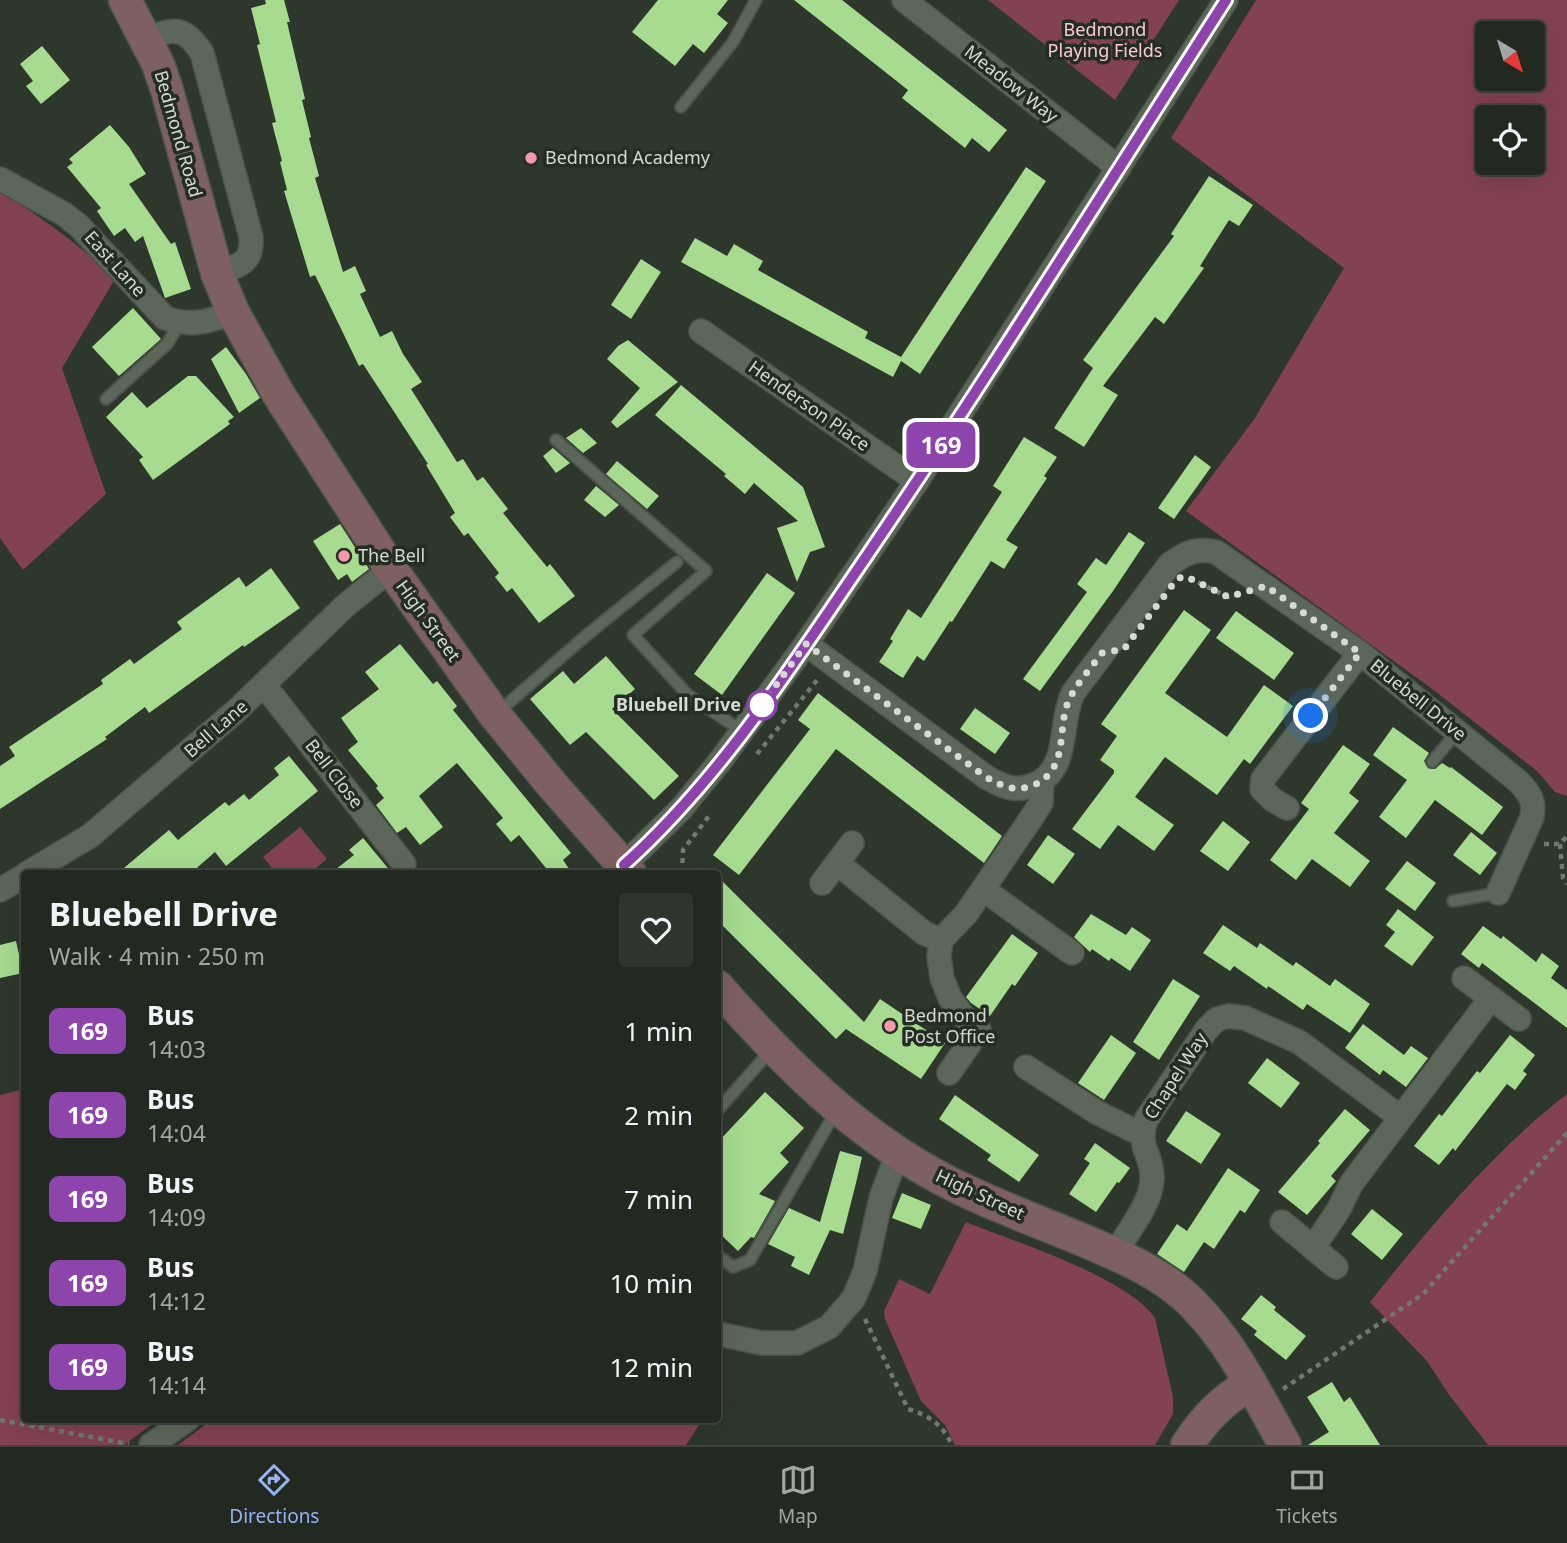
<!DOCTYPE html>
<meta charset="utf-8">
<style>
body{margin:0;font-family:"Noto Sans",sans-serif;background:#2e352d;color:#f1f3f6;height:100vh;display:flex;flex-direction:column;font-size:26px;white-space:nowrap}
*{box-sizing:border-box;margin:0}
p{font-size:23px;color:#a2a6a5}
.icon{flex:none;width:38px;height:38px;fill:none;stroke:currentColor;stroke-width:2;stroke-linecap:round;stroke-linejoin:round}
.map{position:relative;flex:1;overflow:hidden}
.sheet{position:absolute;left:21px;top:870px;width:700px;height:553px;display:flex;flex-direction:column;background:#222920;border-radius:7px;box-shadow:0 7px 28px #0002,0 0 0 2px #3f453e}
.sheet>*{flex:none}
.badge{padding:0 14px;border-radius:10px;font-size:24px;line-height:46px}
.needle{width:46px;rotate:142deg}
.fabs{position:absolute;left:1475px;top:21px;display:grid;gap:14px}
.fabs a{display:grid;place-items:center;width:70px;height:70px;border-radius:7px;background:#222920;box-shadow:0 7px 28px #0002,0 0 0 2px #3f453e;font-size:35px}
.you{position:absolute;width:35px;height:35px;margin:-18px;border:5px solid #fff;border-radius:50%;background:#1a73e8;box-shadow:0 0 0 10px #1a73e833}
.map>.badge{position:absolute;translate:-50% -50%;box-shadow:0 0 0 4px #fff}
.round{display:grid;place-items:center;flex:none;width:74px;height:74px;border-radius:7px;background:#2e352d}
.headline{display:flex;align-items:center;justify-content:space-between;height:119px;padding:0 28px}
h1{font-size:33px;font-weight:700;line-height:52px}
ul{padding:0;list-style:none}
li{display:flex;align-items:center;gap:21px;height:84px;padding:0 28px}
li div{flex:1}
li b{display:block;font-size:26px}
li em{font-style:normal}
li .badge{min-width:77px;font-weight:700;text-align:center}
.tabs{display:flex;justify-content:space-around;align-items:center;height:98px;border-top:2px solid #3f453e;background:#222920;font-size:19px;color:#a2a6a5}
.tabs a{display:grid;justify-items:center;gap:4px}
.tabs .active{color:#95b2f1}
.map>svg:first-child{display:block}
.green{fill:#834251;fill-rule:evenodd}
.building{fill:#a6db90}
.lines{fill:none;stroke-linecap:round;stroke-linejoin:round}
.lane-casing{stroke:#4b5349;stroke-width:14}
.street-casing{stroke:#4b5349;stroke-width:26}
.secondary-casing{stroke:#4b5349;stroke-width:35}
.path{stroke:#72796f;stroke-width:4.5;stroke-dasharray:5 5;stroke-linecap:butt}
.lane{stroke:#5d6759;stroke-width:10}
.street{stroke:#5d6759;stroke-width:23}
.secondary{stroke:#7e6060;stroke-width:32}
.line-casing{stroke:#fff;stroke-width:16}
.line{stroke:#8e44ad;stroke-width:10}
.walk{stroke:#d5dad3;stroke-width:7;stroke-dasharray:0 12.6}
.poi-dot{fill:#f29aac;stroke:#242d21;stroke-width:2.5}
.stop-dot{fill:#fff;stroke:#8e44ad;stroke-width:3.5}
.labels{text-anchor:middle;stroke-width:7;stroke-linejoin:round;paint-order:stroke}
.park-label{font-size:18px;fill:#fccad3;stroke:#242d21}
.street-label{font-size:18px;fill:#d5dad3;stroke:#242d21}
.poi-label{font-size:18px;fill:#d5dad3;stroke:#242d21;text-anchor:start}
.stop-label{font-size:18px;font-weight:bold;fill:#d5dad3;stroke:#242d21;text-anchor:end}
</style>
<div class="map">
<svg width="1567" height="1445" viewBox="0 0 1567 1445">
<rect width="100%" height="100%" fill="#2e372b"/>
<g class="green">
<polygon points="988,0 1179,0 1115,100"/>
<path d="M1256,0H1567V796L1555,792L1537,771L1431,688L1186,511L1255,418L1344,268L1171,138ZM1488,33H1533V79H1488ZM1488,117H1533V163H1488Z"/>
<path d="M0,191C41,218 80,244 115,279L62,368L106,494L23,570L0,538Z"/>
<polygon points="300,827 327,859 310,873 276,873 263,857"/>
<polygon points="24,1089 24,1419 159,1419 124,1445 0,1445 0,1095"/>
<path d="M1567,1094V1445H1488L1450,1396L1427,1361L1370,1302C1429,1228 1492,1152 1567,1094Z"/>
<path d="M966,1222C1015,1242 1127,1277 1155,1318L1173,1397V1414L1155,1445H955L945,1425L921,1401L885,1319L884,1311L899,1279L930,1294Z"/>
<polygon points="213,1419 703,1419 686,1445 178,1445"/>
</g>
<g class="building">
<polygon points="265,0 284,0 290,22 287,22 305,99 302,100 311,137 309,138 319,176 315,178 343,272 355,266 366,291 360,294 380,337 392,331 403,354 422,382 411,389 457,462 463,459 477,481 483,477 508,509 503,513 547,567 550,564 575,596 539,623 512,588 507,592 495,577 499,573 468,533 464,536 450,517 455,513 426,465 428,464 363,364 359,366 315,275 310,277 284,191 287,190 280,162 282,161 272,123 276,122 257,45 260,44 251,8 266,4"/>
<polygon points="658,0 728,0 717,14 728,23 704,53 693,44 675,66 632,32"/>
<polygon points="794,0 842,0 1007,130 989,152 972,138 965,148 902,98 908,90"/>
<polygon points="42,46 70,80 41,104 26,86 33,81 20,64"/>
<polygon points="110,125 129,147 146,174 129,184 171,244 175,242 191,289 165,298 143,236 135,242 125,228 114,236 97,211 101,208 67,167 73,163 69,159"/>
<polygon points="1026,167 1046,181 920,374 901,361 893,377 681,262 695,238 727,256 734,244 763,261 758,270 868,332 865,338 901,357"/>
<polygon points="1209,176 1253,205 1239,226 1229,220 1200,266 1204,268 1164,324 1155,317 1103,386 1118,395 1084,447 1054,428 1093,368 1083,360 1174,236 1171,234"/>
<polygon points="641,259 661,272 631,319 611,305"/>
<polygon points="133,308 161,339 119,376 92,347"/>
<polygon points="628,340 678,382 617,428 611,422 640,388 607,359 618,346"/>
<polygon points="226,347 246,374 260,398 239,413 211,359"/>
<polygon points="188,376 196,376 234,417 228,421 230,424 153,480 139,460 143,457 106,417 132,392 147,408"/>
<polygon points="681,385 803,487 825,547 810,552 797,582 777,528 798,521 754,483 745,494 724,476 726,474 655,415"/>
<polygon points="581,428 597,443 583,453 566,438"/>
<polygon points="1024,437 1057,457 1044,476 1047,478 1006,540 1018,547 1004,569 991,561 952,622 950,621 924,661 917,656 903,678 898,675 879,662 893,641 890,639 908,609 921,618 1002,492 993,486"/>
<polygon points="553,448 570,463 556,473 543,456"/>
<polygon points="1195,455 1211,467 1174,519 1158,508"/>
<polygon points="617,461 659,496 647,509 606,474"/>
<polygon points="596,486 619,505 605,517 584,500"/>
<polygon points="340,524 369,569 352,582 347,574 338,580 313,541"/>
<polygon points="1129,532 1145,543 1113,591 1040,691 1023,679 1087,592 1077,584 1096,558 1106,565"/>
<polygon points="271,568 300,608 244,647 243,645 149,713 145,707 105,737 107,739 0,809 0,766 15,756 9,747 103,684 101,680 130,659 134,664 182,629 177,622 239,577 246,587"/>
<polygon points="767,573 795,593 722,695 694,674"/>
<polygon points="1184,610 1211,630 1165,693 1227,737 1264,685 1293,706 1250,764 1244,759 1217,795 1165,757 1135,797 1174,825 1154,851 1118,825 1100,849 1072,829 1114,773 1114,770 1100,760 1117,736 1101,724"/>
<polygon points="1236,611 1294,653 1274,680 1216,638"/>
<polygon points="400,644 433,684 437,681 457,706 453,710 571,853 563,860 572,873 550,873 519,835 511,842 496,824 503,818 457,763 419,796 443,827 420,845 406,827 397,833 376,805 384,798 376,788 378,786 348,750 358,742 341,718 379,689 365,672"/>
<polygon points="606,656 635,689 612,709 679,776 654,800 586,732 570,745 530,699 563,671 574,684"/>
<polygon points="818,693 1002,836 984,863 836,749 739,875 713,855 810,729 798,720"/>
<polygon points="975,708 1010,733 995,754 960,729"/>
<polygon points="1393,727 1429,753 1424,761 1428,768 1435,769 1442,763 1450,768 1451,767 1503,807 1482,835 1435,800 1406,838 1379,817 1407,780 1373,755"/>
<polygon points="1343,745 1370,764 1349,793 1359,801 1334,833 1370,861 1350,887 1312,859 1296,880 1270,860 1309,809 1301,803"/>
<polygon points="289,756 318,791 226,866 215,852 191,873 118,873 169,830 178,840 225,802 229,806 244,794 249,800 279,775 274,768"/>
<polygon points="1223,821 1250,842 1228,871 1200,851"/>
<polygon points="1471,832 1497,853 1480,875 1453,855"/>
<polygon points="1048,835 1075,854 1053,884 1027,865"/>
<polygon points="363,838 392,873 331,873 354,855 349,850"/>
<polygon points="1407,861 1436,883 1415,911 1385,889"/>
<polygon points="718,877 864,1022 880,999 945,1043 921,1079 846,1029 836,1039 718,921"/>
<polygon points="1398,909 1434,937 1412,966 1384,946 1395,932 1386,925"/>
<polygon points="1091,914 1126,935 1132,927 1151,940 1130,971 1111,958 1109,961 1092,949 1090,952 1074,937"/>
<polygon points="1223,925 1257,948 1260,943 1293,966 1296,962 1330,986 1335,979 1370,1004 1350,1033 1307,1004 1303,1010 1268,986 1267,989 1234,966 1230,971 1203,953"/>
<polygon points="1483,926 1501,939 1503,936 1536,962 1542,953 1559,966 1551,978 1567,990 1567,1028 1482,963 1479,968 1461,954"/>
<polygon points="1012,934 1038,953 1015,986 1012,984 990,1016 971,1003 966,997"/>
<polygon points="16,941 23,973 0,978 0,945"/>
<polygon points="1173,979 1200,996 1159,1060 1133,1042"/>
<polygon points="1363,1024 1404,1055 1411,1046 1428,1058 1406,1087 1383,1070 1380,1075 1345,1048"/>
<polygon points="1111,1035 1136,1053 1104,1100 1078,1083"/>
<polygon points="1510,1035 1535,1055 1523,1071 1527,1074 1515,1090 1507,1084 1455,1151 1453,1148 1439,1165 1414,1146 1439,1114 1442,1116 1477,1071 1480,1073"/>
<polygon points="1267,1058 1300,1083 1281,1108 1248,1083"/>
<polygon points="765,1092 804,1128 780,1153 789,1162 759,1194 775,1201 754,1238 751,1237 738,1251 718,1232 718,1142"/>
<polygon points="955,1095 1039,1155 1019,1182 987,1160 991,1155 939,1119"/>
<polygon points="1345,1109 1370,1130 1331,1176 1336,1181 1307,1215 1278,1192 1320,1143 1318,1141"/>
<polygon points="1186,1111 1221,1134 1201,1164 1166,1141"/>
<polygon points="1095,1143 1130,1168 1119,1183 1117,1182 1096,1212 1069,1194 1090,1163 1084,1159"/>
<polygon points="840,1151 862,1157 856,1183 843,1234 830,1230 809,1275 791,1266 795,1257 768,1244 789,1208 820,1222"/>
<polygon points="1228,1168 1260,1190 1245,1213 1240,1210 1214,1249 1204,1242 1184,1272 1157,1254 1177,1224 1187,1231"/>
<polygon points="902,1193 931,1205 921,1229 892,1218"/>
<polygon points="1372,1209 1403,1234 1382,1260 1351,1234"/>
<polygon points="1261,1295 1276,1307 1274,1310 1306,1336 1286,1360 1254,1335 1257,1331 1241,1319"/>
<polygon points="1332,1382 1344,1402 1350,1397 1380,1445 1308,1445 1329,1432 1307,1397"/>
</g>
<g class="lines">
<defs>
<g id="lane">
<polyline points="681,107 733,42 756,0"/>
<polyline points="106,399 167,344 180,323"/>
<polyline points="556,440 706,571 633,635 688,695 742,731"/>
<polyline points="497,713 588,634 677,562"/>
<polyline points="1432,762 1457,732"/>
<polyline points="1453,901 1498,893"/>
<polyline points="718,1110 772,1049"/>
<polyline points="718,1256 733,1267 750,1260 836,1111"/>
</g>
<g id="street">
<polyline points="904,0 1119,168"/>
<path d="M147,40C173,26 185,27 202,53L251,237C253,263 239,266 217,273"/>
<path d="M0,179L64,214L79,226L165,318C191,327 209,322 233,312"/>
<polyline points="701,331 917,481"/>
<path d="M806,644L986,777C1005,788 1018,793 1038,783C1070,766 1059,722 1073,693L1170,564C1188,552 1195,548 1216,552L1360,653L1519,782C1530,794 1535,801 1532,817L1498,893"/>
<polyline points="264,685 404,864"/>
<polyline points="1287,808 1273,800 1262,789 1263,779 1360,653"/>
<polyline points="837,863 924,933 941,940"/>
<polyline points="624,865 681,809 721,760 806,644 917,481 1226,0"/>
<polyline points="28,873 90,836 236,711 346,605 391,569"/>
<polyline points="822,883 852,843"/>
<polyline points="0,890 24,876"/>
<polyline points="984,890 1072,953"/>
<polyline points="1464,978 1519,1019"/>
<polyline points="1026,1067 1098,1113 1141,1134"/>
<polyline points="949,1073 979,1030 962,1015 950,998 942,978 939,957 941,940 966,914 1032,817 1041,803 1042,781"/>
<polyline points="1282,1222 1336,1267"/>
<polyline points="1313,1248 1339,1209 1351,1184 1491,998"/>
<path d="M1116,1254C1127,1230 1151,1206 1152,1179C1153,1154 1136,1148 1146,1120L1207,1029L1217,1019L1228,1016L1245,1018L1299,1042L1400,1117"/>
<polyline points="718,1334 762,1343 797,1343 829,1327 854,1298 865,1271 881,1198 898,1152"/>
<polyline points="151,1445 188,1419"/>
</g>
<g id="secondary">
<polyline points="125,0 158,64 167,90 217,273 233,312 279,395 391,569 495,715 553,786 630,873"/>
<path d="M718,987C783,1061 853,1132 942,1179C985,1202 1032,1219 1078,1238C1118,1255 1161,1272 1192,1303C1232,1343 1258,1397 1285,1445"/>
<path d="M1187,1445C1206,1417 1221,1402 1249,1384"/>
</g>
</defs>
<use href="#lane" class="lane-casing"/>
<use href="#street" class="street-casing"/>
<use href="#secondary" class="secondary-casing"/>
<g class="path">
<polyline points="1189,578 1228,597 1238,594"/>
<polyline points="757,754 818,679"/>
<polyline points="1544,844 1560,844 1567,836"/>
<polyline points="1560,844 1563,878 1567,884"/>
<polyline points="682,873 683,850 709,816"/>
<path d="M865,1319L908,1409C930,1416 942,1424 952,1445"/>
<polyline points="1283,1389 1423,1294 1567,1133"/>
<polyline points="0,1420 129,1444"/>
</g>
<use href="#lane" class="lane"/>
<use href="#street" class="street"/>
<use href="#secondary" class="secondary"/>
</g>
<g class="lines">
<defs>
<path id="line" d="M624,865C721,778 793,664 866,557C990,374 1107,186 1226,0"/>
</defs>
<use href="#line" class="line-casing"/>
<use href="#line" class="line"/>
<path class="walk" d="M762,705L758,710L806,644L986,777C1004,787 1017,793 1036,784C1069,767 1057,730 1068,702C1076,684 1091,668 1102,653L1124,649L1177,579L1185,576L1228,597L1266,586L1360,653L1311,716"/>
</g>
<g class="poi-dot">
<circle cx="531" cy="158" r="7"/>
<circle cx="344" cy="556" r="7"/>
<circle cx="890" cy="1026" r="7"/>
</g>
<circle class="stop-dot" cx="762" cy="705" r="14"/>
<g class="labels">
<g class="park-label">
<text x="1105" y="36">Bedmond<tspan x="1105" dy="21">Playing Fields</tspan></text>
</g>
<g class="street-label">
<text transform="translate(1011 84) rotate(38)" y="6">Meadow Way</text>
<text transform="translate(178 134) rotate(74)" y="6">Bedmond Road</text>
<text transform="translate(115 264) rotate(48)" y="6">East Lane</text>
<text transform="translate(809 406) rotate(35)" y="6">Henderson Place</text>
<text transform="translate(428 621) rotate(54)" y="6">High Street</text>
<text transform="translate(1418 700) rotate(39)" y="6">Bluebell Drive</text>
<text transform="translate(216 729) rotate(-41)" y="6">Bell Lane</text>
<text transform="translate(334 774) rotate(52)" y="6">Bell Close</text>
<text transform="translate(1176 1076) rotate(-57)" y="6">Chapel Way</text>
<text transform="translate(980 1195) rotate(25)" y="6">High Street</text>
</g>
<g class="poi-label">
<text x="545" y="164">Bedmond Academy</text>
<text x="358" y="562">The Bell</text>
<text x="904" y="1022">Bedmond<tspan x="904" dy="21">Post Office</tspan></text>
</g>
<g class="stop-label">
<text x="741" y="711">Bluebell Drive</text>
</g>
</g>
</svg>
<div class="fabs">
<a><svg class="needle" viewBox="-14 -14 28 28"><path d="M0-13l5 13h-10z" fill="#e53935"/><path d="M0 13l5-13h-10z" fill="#a2a6a5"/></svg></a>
<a><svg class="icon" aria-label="locate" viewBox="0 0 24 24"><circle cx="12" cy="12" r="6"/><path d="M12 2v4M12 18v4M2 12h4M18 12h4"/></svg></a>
</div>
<div class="you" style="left:1311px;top:716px"></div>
<b class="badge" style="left:941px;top:445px;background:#8e44ad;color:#fff">169</b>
<section class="sheet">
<div class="headline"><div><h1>Bluebell Drive</h1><p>Walk · 4 min · 250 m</p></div><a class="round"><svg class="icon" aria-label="heart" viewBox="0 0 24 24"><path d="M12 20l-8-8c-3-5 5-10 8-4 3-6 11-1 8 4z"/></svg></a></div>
<ul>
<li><span class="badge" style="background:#8e44ad;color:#fff">169</span><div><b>Bus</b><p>14:03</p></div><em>1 min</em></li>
<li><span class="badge" style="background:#8e44ad;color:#fff">169</span><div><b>Bus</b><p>14:04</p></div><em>2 min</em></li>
<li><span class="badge" style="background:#8e44ad;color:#fff">169</span><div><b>Bus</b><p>14:09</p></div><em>7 min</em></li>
<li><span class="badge" style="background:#8e44ad;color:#fff">169</span><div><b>Bus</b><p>14:12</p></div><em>10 min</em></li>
<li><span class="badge" style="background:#8e44ad;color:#fff">169</span><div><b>Bus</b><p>14:14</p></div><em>12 min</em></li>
</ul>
</section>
</div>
<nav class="tabs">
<a class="active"><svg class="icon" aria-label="directions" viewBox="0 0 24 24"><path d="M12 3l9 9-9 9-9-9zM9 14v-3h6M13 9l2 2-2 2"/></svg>Directions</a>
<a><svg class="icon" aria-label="map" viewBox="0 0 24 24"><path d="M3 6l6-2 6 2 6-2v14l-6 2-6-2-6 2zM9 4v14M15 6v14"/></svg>Map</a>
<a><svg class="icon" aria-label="tickets" viewBox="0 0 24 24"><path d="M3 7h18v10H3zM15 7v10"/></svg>Tickets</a>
</nav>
